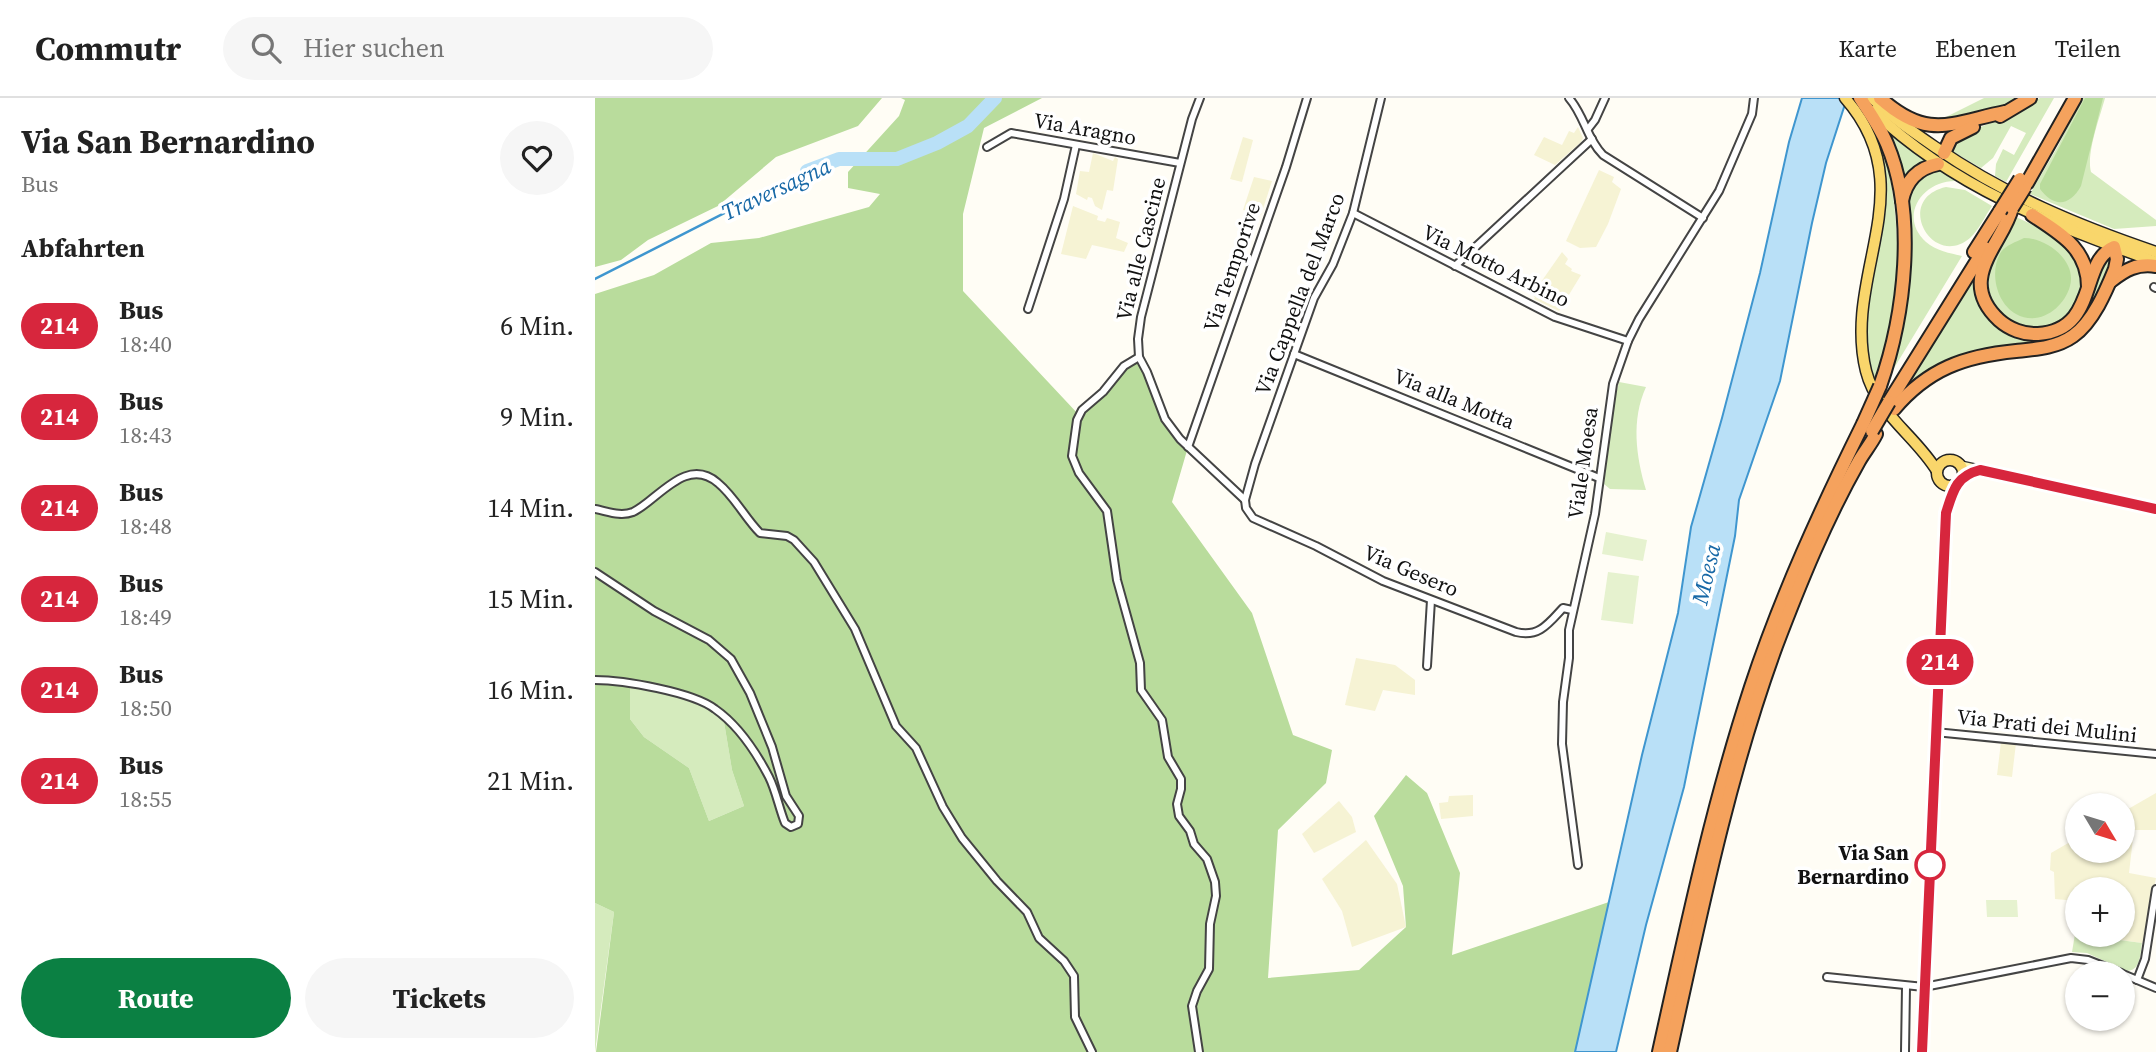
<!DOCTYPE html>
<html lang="de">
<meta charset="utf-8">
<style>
body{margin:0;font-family:"Source Serif 4",serif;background:#f6f6f6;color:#222;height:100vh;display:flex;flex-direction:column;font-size:26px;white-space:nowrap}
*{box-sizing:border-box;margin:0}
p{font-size:23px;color:#767676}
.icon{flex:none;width:38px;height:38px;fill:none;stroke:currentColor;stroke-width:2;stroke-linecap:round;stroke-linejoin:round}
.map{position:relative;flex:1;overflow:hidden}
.sheet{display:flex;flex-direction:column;background:#fff;width:595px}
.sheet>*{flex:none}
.badge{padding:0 14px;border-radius:23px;font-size:24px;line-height:46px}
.needle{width:46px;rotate:128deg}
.tools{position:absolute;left:1470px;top:695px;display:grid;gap:14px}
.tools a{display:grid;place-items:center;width:70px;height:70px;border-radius:50%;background:#fff;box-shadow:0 2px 5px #0004;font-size:35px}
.map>.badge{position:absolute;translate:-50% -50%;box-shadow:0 0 0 4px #fff}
h2{padding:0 21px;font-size:26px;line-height:63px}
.round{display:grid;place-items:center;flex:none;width:74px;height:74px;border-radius:37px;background:#f6f6f6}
.headline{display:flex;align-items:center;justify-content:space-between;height:119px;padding:0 21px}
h1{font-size:33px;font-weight:700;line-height:52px}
.cta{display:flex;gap:14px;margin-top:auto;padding:14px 21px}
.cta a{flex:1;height:80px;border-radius:42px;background:#0b8043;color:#fff;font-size:28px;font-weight:700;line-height:80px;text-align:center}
.cta a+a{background:#f6f6f6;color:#222}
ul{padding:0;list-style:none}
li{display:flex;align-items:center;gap:21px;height:91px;padding:0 21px}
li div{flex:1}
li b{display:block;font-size:26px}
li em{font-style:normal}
li .badge{min-width:77px;font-weight:700;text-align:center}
header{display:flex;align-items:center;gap:42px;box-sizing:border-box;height:98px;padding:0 35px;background:#fff;border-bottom:2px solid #e0e0e0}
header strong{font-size:33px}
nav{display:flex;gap:38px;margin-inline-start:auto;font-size:24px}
.search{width:490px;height:63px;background:#f6f6f6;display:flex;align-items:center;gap:18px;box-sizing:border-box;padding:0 24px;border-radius:38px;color:#767676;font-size:26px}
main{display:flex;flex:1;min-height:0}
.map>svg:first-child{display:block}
.farmland{fill:#f6f3d4}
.green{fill:#d5ebbd}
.forest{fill:#b9dc9c;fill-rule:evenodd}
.pitch{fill:#e6f2cf}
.water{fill:#b9e0f7;stroke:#3f96cf;stroke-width:2}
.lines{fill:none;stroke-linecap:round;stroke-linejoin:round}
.stream{stroke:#3f96cf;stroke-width:2.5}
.river{stroke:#b9e0f7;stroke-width:14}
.street-casing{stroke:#444;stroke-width:10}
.secondary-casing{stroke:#333;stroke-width:12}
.primary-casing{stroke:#222;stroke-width:13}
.highway-casing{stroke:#222;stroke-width:16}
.street{stroke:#fff;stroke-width:6}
.secondary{stroke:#fff6b0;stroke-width:9}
.primary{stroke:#f9d66b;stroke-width:10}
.highway{stroke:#f5a25d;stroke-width:12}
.highway-bridge-casing{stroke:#222;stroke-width:16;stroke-linecap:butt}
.highway-bridge{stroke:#f5a25d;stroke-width:12}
.line-casing{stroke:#fff;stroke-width:16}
.line{stroke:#d7263d;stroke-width:10}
.stop-dot{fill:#fff;stroke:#d7263d;stroke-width:3.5}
.labels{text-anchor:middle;stroke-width:7;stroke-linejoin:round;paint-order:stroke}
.street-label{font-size:21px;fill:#111;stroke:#fff}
.stop-label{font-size:21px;font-weight:bold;fill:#111;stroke:#fff;text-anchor:end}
.water-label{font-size:23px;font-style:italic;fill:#1768a6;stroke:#fff}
</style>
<header>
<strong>Commutr</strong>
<div class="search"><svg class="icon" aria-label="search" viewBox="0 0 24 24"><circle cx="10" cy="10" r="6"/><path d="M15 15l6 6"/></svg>Hier suchen</div>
<nav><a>Karte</a><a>Ebenen</a><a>Teilen</a></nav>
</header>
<main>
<section class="sheet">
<div class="headline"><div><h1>Via San Bernardino</h1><p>Bus</p></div><a class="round"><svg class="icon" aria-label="heart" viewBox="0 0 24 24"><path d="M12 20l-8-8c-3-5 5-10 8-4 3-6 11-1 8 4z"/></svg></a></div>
<h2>Abfahrten</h2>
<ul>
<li><span class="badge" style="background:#d7263d;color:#fff">214</span><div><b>Bus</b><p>18:40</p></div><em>6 Min.</em></li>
<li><span class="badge" style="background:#d7263d;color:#fff">214</span><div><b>Bus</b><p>18:43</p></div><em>9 Min.</em></li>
<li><span class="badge" style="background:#d7263d;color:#fff">214</span><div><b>Bus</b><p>18:48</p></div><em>14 Min.</em></li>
<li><span class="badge" style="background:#d7263d;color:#fff">214</span><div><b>Bus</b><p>18:49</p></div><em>15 Min.</em></li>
<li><span class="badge" style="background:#d7263d;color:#fff">214</span><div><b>Bus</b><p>18:50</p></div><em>16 Min.</em></li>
<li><span class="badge" style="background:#d7263d;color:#fff">214</span><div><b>Bus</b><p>18:55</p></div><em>21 Min.</em></li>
</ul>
<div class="cta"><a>Route</a><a>Tickets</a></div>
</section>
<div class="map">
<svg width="1561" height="954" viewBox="0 0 1561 954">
<rect width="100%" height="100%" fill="#fffdf5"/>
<g class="farmland">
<polygon points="983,29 988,40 986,44 960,67 939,57 949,39 967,47 974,33 979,35"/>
<polygon points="648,39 658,42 647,84 635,81"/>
<polygon points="498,55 518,63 520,59 523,61 518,93 512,92 507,112 500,108 497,100 493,99 492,102 481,96 485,73 494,74"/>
<polygon points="1004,72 1019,79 1017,84 1026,91 1013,126 1001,149 985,150 971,143"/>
<polygon points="659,79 677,83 666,117 648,112"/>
<polygon points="478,108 503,118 502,122 510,124 512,120 525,124 521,140 533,145 529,154 497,147 491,161 466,156"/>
<polygon points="967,154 973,161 970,166 977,171 976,173 986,177 964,213 939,201 940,199 937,197"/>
<polygon points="761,560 800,567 820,582 820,597 788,592 780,613 750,607"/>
<polygon points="1406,644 1421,645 1417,679 1402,677"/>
<polygon points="1561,695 1561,732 1539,732 1534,775 1561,780 1549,843 1547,845 1496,838 1495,837 1528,836 1528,791 1482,791 1482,803 1460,801 1459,774 1455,772 1456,755 1482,740 1482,752 1528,752 1528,714"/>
<polygon points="878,697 878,718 846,721 844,705 853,704 854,698"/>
<polygon points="744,703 757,719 761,734 719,755 707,736"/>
<polygon points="771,742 802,786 811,829 757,849 747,813 727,781"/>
</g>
<g class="green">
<polygon points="1389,0 1423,0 1406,10 1343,23"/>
<polygon points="1445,0 1459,0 1411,84 1400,78 1401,66 1408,51 1419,57 1431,35 1416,28 1398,60 1386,70 1355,52 1364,38 1417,16"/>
<path d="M1487,0H1510C1505,19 1491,55 1496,74L1561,122V128L1519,131L1435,96L1463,48Z"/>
<polygon points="1289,29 1334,64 1307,88"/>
<path d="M1288,46C1308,129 1308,200 1280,282C1258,232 1287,159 1291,107C1293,86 1290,68 1285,49Z"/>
<path d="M1342,70L1360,83C1327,83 1303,119 1331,144C1341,153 1355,155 1367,158L1290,285L1312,99L1321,81Z"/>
<path d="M1351,89L1370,92L1397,108C1390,118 1384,132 1375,140C1337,172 1298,101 1351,89Z"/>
<path d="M1421,119C1452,133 1504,159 1482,202C1477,213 1467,223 1456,227C1442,232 1426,231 1415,222C1374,193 1401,151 1421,119Z"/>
<polygon points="1518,155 1517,171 1489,220 1477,234 1454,244 1395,251 1313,287 1382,173 1406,228 1463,234 1507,163"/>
<path d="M1024,284L1051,289C1036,322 1041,358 1051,392L1015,391L1009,386L1018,308Z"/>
<polygon points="34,584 113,606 128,618 137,672 149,708 114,723 94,670 49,639 35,621"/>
<polygon points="0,805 19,814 0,954"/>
<path d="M1480,836L1547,845C1545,857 1546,873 1531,873L1492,855L1477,854Z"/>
</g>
<g class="forest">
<polygon points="0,0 287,0 263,28 181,59 123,108 53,142 26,162 0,169"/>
<path d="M306,0H447L389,30L368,116V193L484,317L522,275L544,259L570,321L593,349L577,404L657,515L698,637L737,652L731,685L683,732L673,880L764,872L811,829L808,788L779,718L811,677L832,695L865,775L857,857L1014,804L980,954H1L19,814L0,805V196L59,177L116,145L164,140L274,109L285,96L253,90V74L304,18L310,2ZM35,584L113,606L128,618L137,672L149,708L114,723L94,670L49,639L35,621Z"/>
<path d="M1490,0H1508L1486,88C1475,108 1459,110 1445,91V86Z"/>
<path d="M1429,140C1452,140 1482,163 1475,188C1469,210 1444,229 1421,216C1401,205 1394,173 1406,154C1411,147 1421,144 1429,140Z"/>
</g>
<g class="pitch">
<polygon points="1011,434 1052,442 1048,463 1007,456"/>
<polygon points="1013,474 1044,478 1038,526 1006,522"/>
<polygon points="1391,802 1422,802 1423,819 1392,819"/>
</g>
<polygon class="water" points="1207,0 1252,0 1231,65 1217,125 1185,283 1144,402 1140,438 1089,689 1051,827 1021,954 980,954 1047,657 1083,515 1096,429 1127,320 1165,175 1194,44"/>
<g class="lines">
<polyline class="stream" points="0,181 212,73"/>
<polyline class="river" points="212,73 244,61 302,61 342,45 373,28 400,0"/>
<defs>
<g id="street">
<polyline points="605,0 597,21 546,219 543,241 544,259 552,274 570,321 585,341 650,402"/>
<path d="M786,0L758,115L738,166L719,200L660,366L650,402L651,410L658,420L721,448L788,483L921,534C944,540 954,525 968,510L977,512"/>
<path d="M974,0C989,17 992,41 1008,57L1108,120"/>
<polyline points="993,31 1000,22 1010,0"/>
<polyline points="392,49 416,35 585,65"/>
<polyline points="758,115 960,219 1033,243"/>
<polyline points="860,168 997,41"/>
<polyline points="1559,189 1561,190"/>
<polyline points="433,211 469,101 481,47"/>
<polyline points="699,256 1004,380"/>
<polyline points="544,259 529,268 508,294 487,312 482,322 477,358 484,375 512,413 522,482 545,565 546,592 567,622 573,659 586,681 586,691 582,706 584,718 595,733 599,746 612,761 620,784 621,798 615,826 614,871 602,893 597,908 604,954"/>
<polyline points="593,349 691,69 712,0"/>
<path d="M0,411C12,413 25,419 38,414C62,403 91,357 123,385C140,399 150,420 165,435L192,438L199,442L219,464L260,531L301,628L321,650L348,709L367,740L402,783L432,814L444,840L469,863L479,878L480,919L497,954"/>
<path d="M0,474L59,513L114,542L136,561L155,595L177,649L191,698L204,718L203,726L196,729L190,725C184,710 181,693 174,679C161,654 143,627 120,611C98,594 28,582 0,582"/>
<polyline points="832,568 836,502"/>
<polyline points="1340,634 1561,656"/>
<polyline points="983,767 967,646 968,604 974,560 974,532 1000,416 1018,286 1033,243 1044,221 1124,93 1157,16 1159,0"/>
<polyline points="1528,876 1561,890"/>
<polyline points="1232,879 1329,889 1476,860 1493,862 1526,875"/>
<polyline points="1542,882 1550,861 1561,791"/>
<polyline points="1310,954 1311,889"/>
</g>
<g id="secondary">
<polyline points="1366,368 1561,411"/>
<polyline points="1367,379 1384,372"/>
</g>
<g id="primary">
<path d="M1250,0C1330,91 1247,175 1271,273C1282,316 1320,337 1342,373"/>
<path d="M1277,0C1296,19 1318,34 1340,49C1410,97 1481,127 1561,154"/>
<path d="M1278,13C1360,91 1457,126 1561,164"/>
<circle cx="1355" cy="375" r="13"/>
<polyline points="1327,954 1351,415 1359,387"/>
</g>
<g id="highway">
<path d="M1265,0C1275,15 1285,29 1292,46C1322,117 1310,217 1285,288"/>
<path d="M1285,0C1333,43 1356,25 1410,14"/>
<polyline points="1405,18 1435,0"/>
<polyline points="1349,55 1356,40 1378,29"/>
<polyline points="1432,85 1480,0"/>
<path d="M1307,103C1311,82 1323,70 1343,66"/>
<path d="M1437,117C1466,136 1493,151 1493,189"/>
<polyline points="1379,154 1405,113"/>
<path d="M1516,183C1530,172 1542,165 1561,168"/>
<polyline points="1294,304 1390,150"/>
<path d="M1299,311C1333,271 1369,258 1421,253C1440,251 1461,250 1478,238C1498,224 1511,193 1520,171L1522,161L1519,149C1484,164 1504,232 1443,236C1429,237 1414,231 1404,222C1360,181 1408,146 1417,110"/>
<path d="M1064,954C1091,832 1117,708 1156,589C1186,498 1226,411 1268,326"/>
<path d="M1075,954C1105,818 1133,679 1181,548C1205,485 1231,421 1264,363C1269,354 1276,346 1281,336"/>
</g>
</defs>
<use href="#street" class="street-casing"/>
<use href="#secondary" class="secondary-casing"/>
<use href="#primary" class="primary-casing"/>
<use href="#highway" class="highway-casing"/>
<use href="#street" class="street"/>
<use href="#secondary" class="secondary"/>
<use href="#primary" class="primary"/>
<use href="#highway" class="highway"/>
<defs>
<g id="highway-bridge">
<polyline points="1417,110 1430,89"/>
<polyline points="1405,113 1425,81"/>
<polyline points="1268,326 1285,288"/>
<polyline points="1277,333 1294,304"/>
</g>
</defs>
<use href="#highway-bridge" class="highway-bridge-casing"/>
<use href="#highway-bridge" class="highway-bridge"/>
</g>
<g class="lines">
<defs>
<path id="line" d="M1327,954L1351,415C1358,393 1361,378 1385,372L1561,411"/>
</defs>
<use href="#line" class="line-casing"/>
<use href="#line" class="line"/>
</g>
<circle class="stop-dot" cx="1335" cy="767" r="14"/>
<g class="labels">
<g class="street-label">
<text transform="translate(490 31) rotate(10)" y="7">Via Aragno</text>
<text transform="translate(546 151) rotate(-76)" y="7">Via alle Cascine</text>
<text transform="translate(901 168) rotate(26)" y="7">Via Motto Arbino</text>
<text transform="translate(637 169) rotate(-71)" y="7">Via Temporive</text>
<text transform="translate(705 196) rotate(-69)" y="7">Via Cappella del Marco</text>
<text transform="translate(859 301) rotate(22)" y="7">Via alla Motta</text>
<text transform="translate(988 365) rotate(-82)" y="7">Viale Moesa</text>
<text transform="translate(816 473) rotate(23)" y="7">Via Gesero</text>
<text transform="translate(1452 628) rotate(6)" y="7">Via Prati dei Mulini</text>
</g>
<g class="stop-label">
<text x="1314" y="762">Via San<tspan x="1314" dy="24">Bernardino</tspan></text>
</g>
<g class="water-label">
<text transform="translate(181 91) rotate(-25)" y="8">Traversagna</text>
<text transform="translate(1111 476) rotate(-77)" y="8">Moesa</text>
</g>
</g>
</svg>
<div class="tools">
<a><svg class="needle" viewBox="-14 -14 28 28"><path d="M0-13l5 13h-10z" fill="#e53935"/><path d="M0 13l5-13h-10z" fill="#767676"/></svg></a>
<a>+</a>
<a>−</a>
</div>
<b class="badge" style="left:1345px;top:564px;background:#d7263d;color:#fff">214</b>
</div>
</main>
